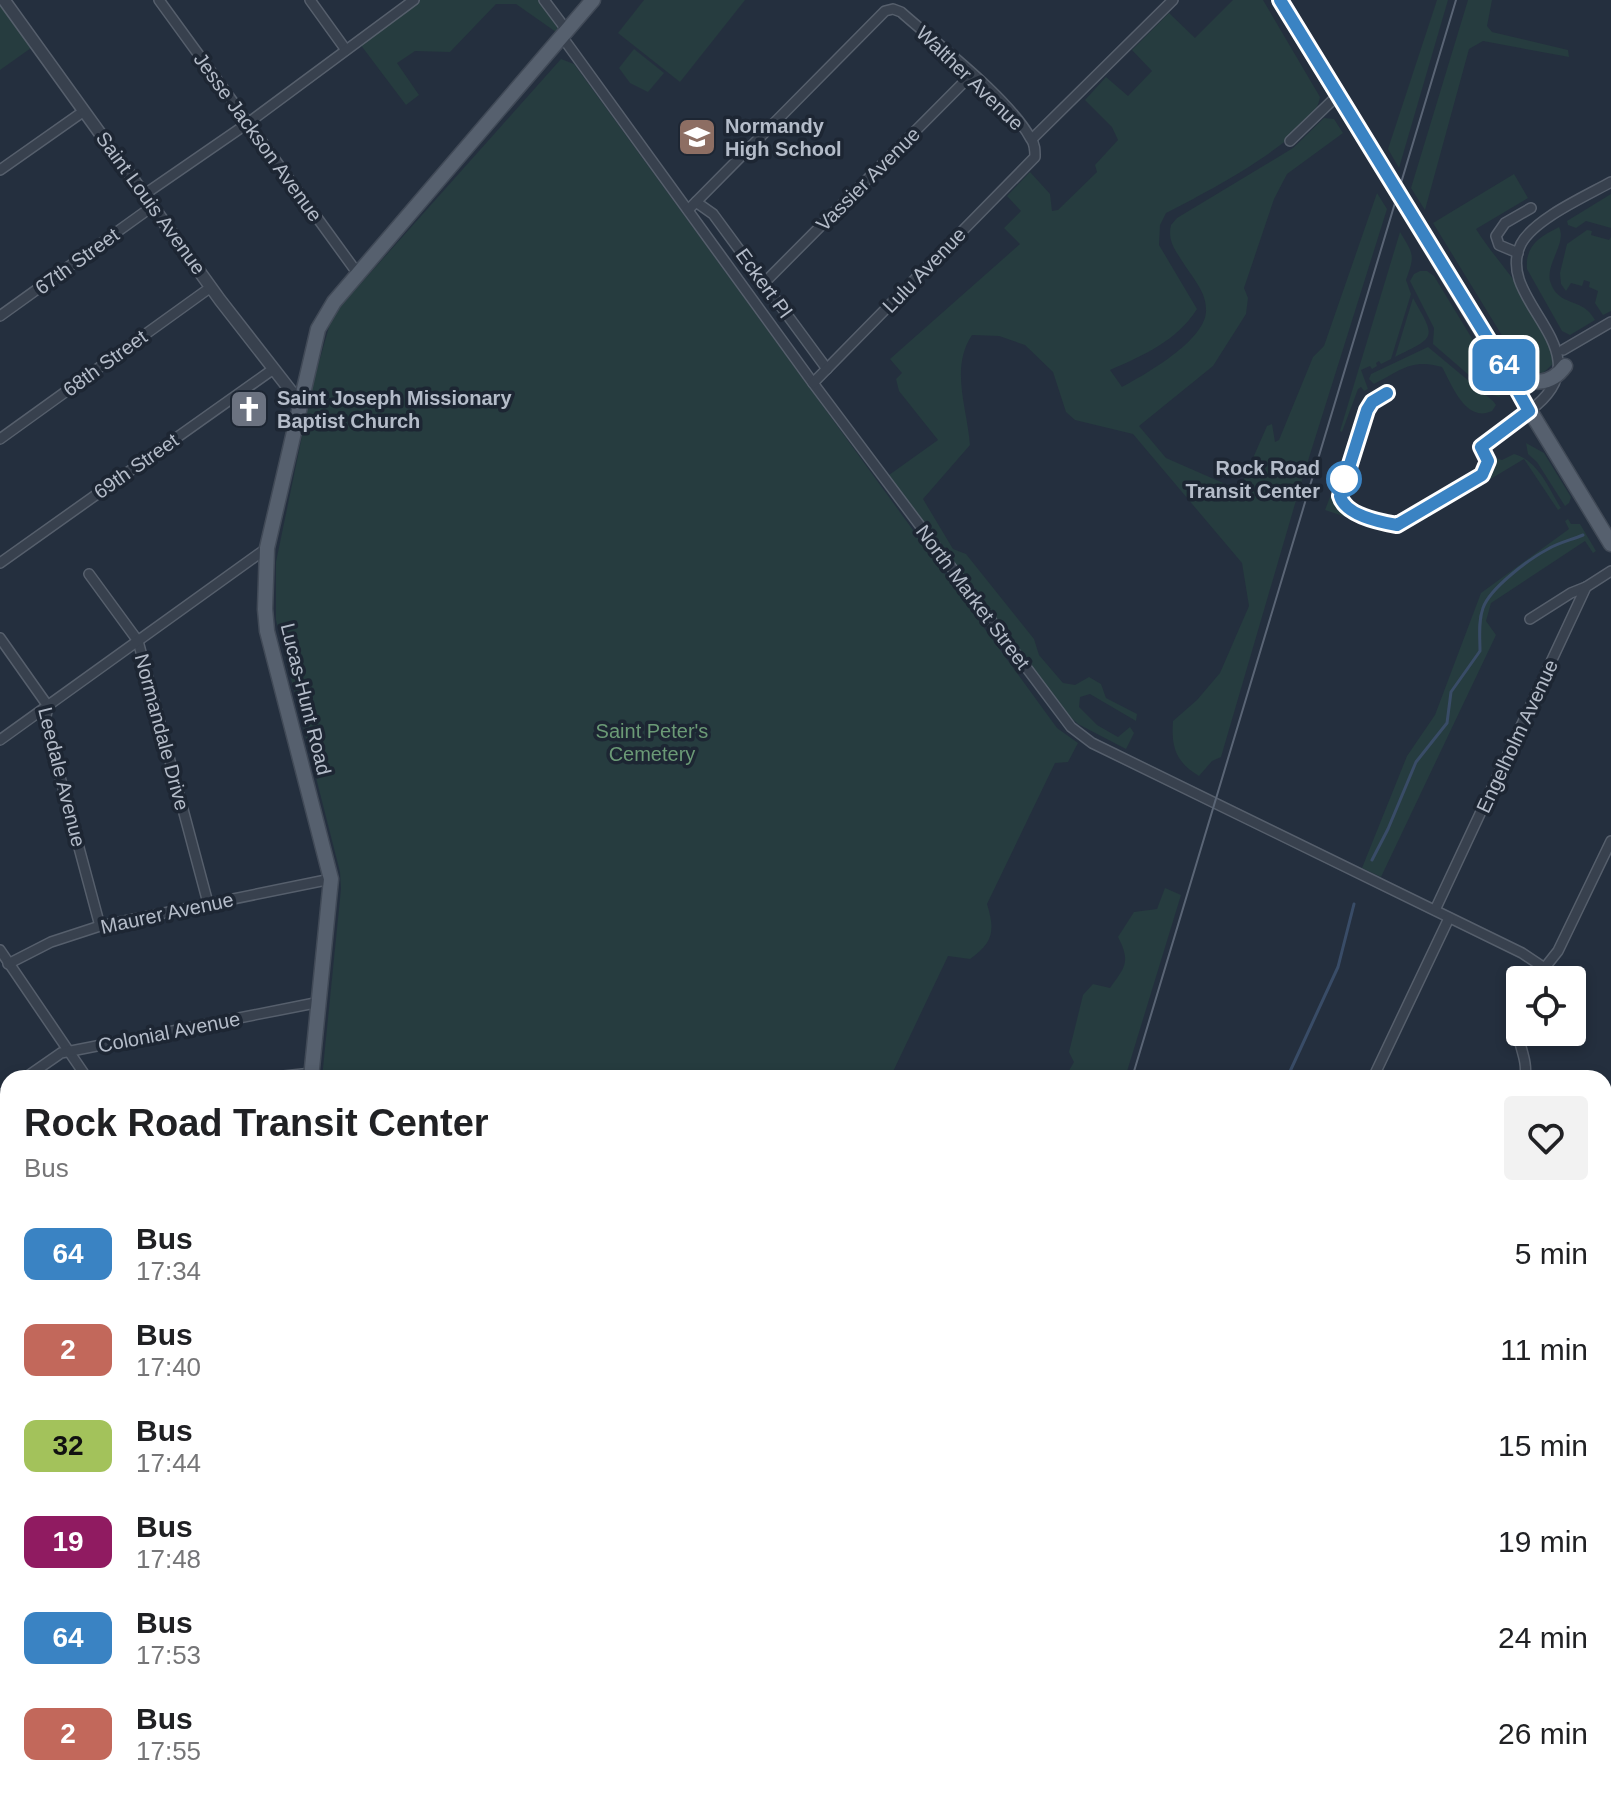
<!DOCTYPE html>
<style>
body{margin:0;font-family:Helvetica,sans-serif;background:#f2f2f2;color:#202124;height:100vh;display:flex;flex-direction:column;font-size:30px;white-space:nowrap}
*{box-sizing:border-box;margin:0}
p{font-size:26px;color:#757577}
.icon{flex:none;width:44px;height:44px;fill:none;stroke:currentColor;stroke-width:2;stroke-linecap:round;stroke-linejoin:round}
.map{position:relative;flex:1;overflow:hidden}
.sheet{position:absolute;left:0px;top:1070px;width:1612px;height:728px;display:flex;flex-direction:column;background:#fff;border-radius:24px 24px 0 0;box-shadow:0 4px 12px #0003}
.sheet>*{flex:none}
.badge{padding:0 16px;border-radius:12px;font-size:28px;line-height:52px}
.controls{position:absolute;left:1506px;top:966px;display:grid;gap:16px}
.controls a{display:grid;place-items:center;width:80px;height:80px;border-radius:8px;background:#fff;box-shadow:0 4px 12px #0003;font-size:40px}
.map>.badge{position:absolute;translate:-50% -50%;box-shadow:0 0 0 4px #fff}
.round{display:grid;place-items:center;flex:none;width:84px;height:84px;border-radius:8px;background:#f2f2f2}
.headline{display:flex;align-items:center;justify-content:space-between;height:136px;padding:0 24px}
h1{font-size:38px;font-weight:700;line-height:60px}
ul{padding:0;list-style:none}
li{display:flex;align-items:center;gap:24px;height:96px;padding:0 24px}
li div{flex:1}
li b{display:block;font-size:30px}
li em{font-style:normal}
li .badge{min-width:88px;font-weight:700;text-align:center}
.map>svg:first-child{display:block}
.green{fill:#263c3f}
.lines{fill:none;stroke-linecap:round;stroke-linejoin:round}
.stream{stroke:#394c67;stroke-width:3}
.minor-casing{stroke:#565f6c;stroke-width:12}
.tertiary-casing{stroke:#565f6c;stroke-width:14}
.primary-casing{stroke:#414a57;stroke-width:17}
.minor{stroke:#38414e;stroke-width:9}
.tertiary{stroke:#38414e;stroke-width:11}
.primary{stroke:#56606e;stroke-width:14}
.tram{stroke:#5a6575;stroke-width:2}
.primary-bridge-casing{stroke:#414a57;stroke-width:17;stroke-linecap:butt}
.primary-bridge{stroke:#56606e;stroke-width:14}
.line-casing{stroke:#fff;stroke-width:18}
.line{stroke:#3a83c3;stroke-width:12}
.stop-dot{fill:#fff;stroke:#3a83c3;stroke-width:4}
.labels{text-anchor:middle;stroke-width:7;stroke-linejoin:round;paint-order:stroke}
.street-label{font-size:20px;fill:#b4bcc9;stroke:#1d2633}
.poi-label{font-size:20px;font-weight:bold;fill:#b4bcc9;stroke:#1d2633;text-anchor:start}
.stop-label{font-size:20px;font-weight:bold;fill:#b4bcc9;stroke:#1d2633;text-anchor:end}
.park-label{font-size:20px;fill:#6b9a76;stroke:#1d2633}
</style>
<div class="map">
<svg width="1611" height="1798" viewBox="0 0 1611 1798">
<rect width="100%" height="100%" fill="#242f3e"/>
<g class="green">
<polygon points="419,0 539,0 558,26 556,32 516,4 496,4 450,52 415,51 397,63 419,95 406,105 360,44"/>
<polygon points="644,0 745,0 680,82 618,33"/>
<path d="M1233,0H1263L1320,97C1315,137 1201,195 1166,213L1160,225L1159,245L1197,309C1177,341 1142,356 1110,370L1122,387C1146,374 1208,339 1206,309C1206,292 1193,278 1184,264C1176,251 1167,241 1171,225L1177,218L1293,148L1324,118L1334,119L1343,133L1287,174L1274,199L1244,288L1248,298L1246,314L1213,366L1139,426L1166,458L1239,490L1267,426L1272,424L1275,442L1279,440L1313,357L1324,346L1377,193L1387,209L1302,480L1221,757L1212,761L1199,776C1176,762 1171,748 1173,721L1197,700L1220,673L1249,606L1242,563L1133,434L1075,420L1066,412L1053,372L1025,345L999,336L972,335C950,368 967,407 970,445L923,499L953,549L966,554L1034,639L1039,655L1063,683L1075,685L1089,677L1101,684L1106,698L1137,714L1136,721L1090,694L1080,697L1079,707L1097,725L1118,737L1130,727L1134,733L1126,749L1078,724L1065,712L889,475L938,440L899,391L896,379L902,373L890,359L1020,244L1004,228L1021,211L1007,196L1030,172L1050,194L1052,211L1058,210L1097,172L1095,165L1118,140L1112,127L1085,100L1106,77L1128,96L1152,71L1132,50L1169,13L1195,38Z"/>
<polygon points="1437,0 1448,0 1399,168 1388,149"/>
<polygon points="1468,0 1492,0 1487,26 1492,32 1568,50 1569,57 1483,41 1469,49 1425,210 1411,188"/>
<polygon points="0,5 31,48 0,70"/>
<polygon points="634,49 664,73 648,92 630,83 619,68"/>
<path d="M561,59L574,64L1057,728L1078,743L1068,762L1055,763L987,904C995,930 994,942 970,959L948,956L890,1078H322L341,889L340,872L276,620V562L313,383L331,320L339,308Z"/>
<path d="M1514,174L1528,198L1476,229C1504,273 1546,308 1555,362L1543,373L1530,371L1514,355L1433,223Z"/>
<polygon points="1611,194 1611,228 1586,221 1576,228 1568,225 1567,221"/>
<path d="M1559,227C1567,243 1546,263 1550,281C1558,308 1582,296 1595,320L1570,335L1562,331L1527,269C1525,245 1540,237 1559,227Z"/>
<polygon points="1587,230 1592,231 1591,235 1609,240 1611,237 1611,311 1603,315 1595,303 1598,291 1589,287 1590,282 1584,280 1582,286 1571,283 1566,291 1561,284 1560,273 1567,244"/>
<path d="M1400,232C1414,255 1415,255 1406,280L1411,294L1391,359L1381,364L1379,361L1376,363L1377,366L1372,369L1370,366L1361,370L1368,389L1364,391L1361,387L1358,389L1342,432L1340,431Z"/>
<polygon points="1420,271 1427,271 1434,276 1496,378 1500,397 1492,395 1433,344 1434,328 1410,281 1414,274"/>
<path d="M1413,298C1436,339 1437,336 1395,357Z"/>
<path d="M1428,347L1493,401L1496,405L1492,411C1466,423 1453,387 1442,367C1411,358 1400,371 1374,384L1369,379L1371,374Z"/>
<polygon points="1526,443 1544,453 1571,497 1569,503 1565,506 1537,462 1528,454"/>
<path d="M1514,454C1538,460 1549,489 1561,508L1558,510L1524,459L1402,532H1391L1325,510L1330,497L1334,496C1338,518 1382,532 1402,530L1482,482L1489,475L1495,458L1502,460Z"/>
<polygon points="1568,519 1571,524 1580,524 1596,551 1593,553 1585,541 1491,603 1486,621 1496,635 1381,877 1362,868 1407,756 1435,715 1481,593 1569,529 1565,521"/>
<path d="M1165,888L1181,895L1125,1078H1055L1067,1074L1074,1062L1069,1052L1083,995L1093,984L1110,988C1125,967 1131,962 1118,937L1134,912L1157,909Z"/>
<polygon points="1604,1436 1611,1440 1611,1610 1604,1582"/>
<polygon points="8,1766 8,1790 910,1790 908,1798 0,1798 0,1772"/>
<polygon points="929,1790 1316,1790 1316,1798 927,1798"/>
</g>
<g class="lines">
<g class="stream">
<path d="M1372,860L1388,829L1416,762L1447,723L1451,692L1480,651C1480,637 1478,622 1483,608C1490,588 1529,559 1548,549C1558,543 1571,540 1583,535"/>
<polyline points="1287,1078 1338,967 1354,904"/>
</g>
<defs>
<g id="minor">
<polyline points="159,0 358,274"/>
<polyline points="310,0 346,50"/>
<polyline points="544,0 568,32"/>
<polyline points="563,38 813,383 1071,727 1092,743 1522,953 1543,967"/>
<polyline points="1032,139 1173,0"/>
<polyline points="1290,141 1338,95"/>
<polyline points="0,170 84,111"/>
<polyline points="145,194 248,123 414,0"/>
<polyline points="696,202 713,214 827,369"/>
<path d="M688,210L885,11L893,9L901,12C938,45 1008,97 1031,139C1035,144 1035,150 1035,157L813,383"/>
<polyline points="1518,253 1499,245 1496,236 1505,223 1531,208"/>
<polyline points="764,283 972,74"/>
<polyline points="0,316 153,206"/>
<polyline points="1563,350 1611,322"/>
<path d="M1529,411C1611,352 1492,301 1521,244C1534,219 1586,196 1611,182"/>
<polyline points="0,439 211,287"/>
<polyline points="0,563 272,370"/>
<polyline points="89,574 138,641 208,903"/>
<polyline points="1530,619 1571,593 1586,587"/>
<polyline points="0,638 48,706 45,721 100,926"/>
<polyline points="0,740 267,548"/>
<polyline points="1435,910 1586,587 1611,571"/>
<polyline points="0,950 87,1078"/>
<polyline points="8,964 51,942 100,926 331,879"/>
<polyline points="1535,980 1558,951 1611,841"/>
<path d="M1520,1013C1511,1037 1529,1054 1525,1078"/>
<polyline points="25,1078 61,1053 320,1002"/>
<polyline points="265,1078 312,1073"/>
<polyline points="1373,1078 1449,918"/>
<polyline points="0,1095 8,1090"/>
<polyline points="0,1200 8,1212"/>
<polyline points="1604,1273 1611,1276"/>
<polyline points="1604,1309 1611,1295"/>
<polyline points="0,1430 8,1425"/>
<polyline points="0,1449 8,1461"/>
<polyline points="0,1693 8,1704"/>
<polyline points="1347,1790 1347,1798"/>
<polyline points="1491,1798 1494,1790"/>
</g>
<polyline id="tertiary" points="4,0 220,300 301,404"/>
<g id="primary">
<polyline points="1280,0 1381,166"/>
<polyline points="1402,200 1611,544"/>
<path d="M1509,374C1531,384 1550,387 1565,366"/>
<polyline points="311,1078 331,879 267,631 265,609 267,548 318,329 334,302 593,0"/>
<polyline points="0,1757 8,1751"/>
</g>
</defs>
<use href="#minor" class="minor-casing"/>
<use href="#tertiary" class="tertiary-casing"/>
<use href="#primary" class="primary-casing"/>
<use href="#minor" class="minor"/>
<use href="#tertiary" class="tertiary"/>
<use href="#primary" class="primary"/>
<g class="tram">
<polyline points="1132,1078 1456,0"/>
<polyline points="921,1798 924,1790"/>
</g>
<defs>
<polyline id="primary-bridge" points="1381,166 1402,200"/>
</defs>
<use href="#primary-bridge" class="primary-bridge-casing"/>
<use href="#primary-bridge" class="primary-bridge"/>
</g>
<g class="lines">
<defs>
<path id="line" d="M1280,0L1499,357L1529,411L1481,447L1488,461L1482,475L1397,525C1379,522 1345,515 1340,496L1367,410L1372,402L1387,393"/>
</defs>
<use href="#line" class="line-casing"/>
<use href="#line" class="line"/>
</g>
<defs>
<symbol id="school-square" viewBox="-11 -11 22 22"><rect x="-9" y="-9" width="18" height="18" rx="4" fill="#8d6e63" stroke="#1d2633"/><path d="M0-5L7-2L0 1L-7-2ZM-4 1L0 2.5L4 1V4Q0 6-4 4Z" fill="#fff"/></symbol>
<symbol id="church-square" viewBox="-11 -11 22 22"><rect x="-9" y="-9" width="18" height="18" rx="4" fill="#6b7280" stroke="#1d2633"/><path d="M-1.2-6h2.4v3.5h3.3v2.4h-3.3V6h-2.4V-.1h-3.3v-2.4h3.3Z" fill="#fff"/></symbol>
</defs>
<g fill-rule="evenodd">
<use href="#school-square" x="675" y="115" width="44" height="44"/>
<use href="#church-square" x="227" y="387" width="44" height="44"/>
</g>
<circle class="stop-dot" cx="1344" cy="479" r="16"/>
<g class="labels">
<g class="street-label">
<text transform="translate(970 78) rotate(44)" y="7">Walther Avenue</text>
<text transform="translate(258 137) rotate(54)" y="7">Jesse Jackson Avenue</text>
<text transform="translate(868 179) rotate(-45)" y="7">Vassier Avenue</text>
<text transform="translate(151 203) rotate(54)" y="7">Saint Louis Avenue</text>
<text transform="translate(77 261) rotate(-36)" y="7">67th Street</text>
<text transform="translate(924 270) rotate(-46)" y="7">Lulu Avenue</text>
<text transform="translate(764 283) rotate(54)" y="7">Eckert Pl</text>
<text transform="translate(105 363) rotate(-36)" y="7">68th Street</text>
<text transform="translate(136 466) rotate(-35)" y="7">69th Street</text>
<text transform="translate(973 597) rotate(53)" y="7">North Market Street</text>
<text transform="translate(306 699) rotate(76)" y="7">Lucas-Hunt Road</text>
<text transform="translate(162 732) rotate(75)" y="7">Normandale Drive</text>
<text transform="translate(1517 736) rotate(-65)" y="7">Engelholm Avenue</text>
<text transform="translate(62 777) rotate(76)" y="7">Leedale Avenue</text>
<text transform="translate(167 913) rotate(-12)" y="7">Maurer Avenue</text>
<text transform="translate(169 1032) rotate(-11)" y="7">Colonial Avenue</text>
</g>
<g class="poi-label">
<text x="725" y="133">Normandy<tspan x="725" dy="23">High School</tspan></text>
<text x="277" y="405">Saint Joseph Missionary<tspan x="277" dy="23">Baptist Church</tspan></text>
</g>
<g class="stop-label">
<text x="1320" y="475">Rock Road<tspan x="1320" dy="23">Transit Center</tspan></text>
</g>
<g class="park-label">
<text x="652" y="738">Saint Peter's<tspan x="652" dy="23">Cemetery</tspan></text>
</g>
</g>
</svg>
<div class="controls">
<a><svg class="icon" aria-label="locate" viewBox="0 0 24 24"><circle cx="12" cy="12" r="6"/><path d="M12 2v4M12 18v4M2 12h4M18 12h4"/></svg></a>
</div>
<b class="badge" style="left:1504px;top:365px;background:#3a83c3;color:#fff">64</b>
<section class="sheet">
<div class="headline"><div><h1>Rock Road Transit Center</h1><p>Bus</p></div><a class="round"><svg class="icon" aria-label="heart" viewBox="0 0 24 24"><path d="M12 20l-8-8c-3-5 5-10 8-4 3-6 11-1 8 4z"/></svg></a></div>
<ul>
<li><span class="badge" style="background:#3a83c3;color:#fff">64</span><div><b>Bus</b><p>17:34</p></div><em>5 min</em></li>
<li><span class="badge" style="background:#c2685b;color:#fff">2</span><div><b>Bus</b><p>17:40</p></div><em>11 min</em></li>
<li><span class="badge" style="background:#a3c25b;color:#111">32</span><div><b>Bus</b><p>17:44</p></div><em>15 min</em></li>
<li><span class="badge" style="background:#901b61;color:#fff">19</span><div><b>Bus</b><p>17:48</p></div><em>19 min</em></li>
<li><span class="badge" style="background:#3a83c3;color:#fff">64</span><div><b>Bus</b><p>17:53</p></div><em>24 min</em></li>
<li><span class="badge" style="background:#c2685b;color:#fff">2</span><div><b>Bus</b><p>17:55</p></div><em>26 min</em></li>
</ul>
</section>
</div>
